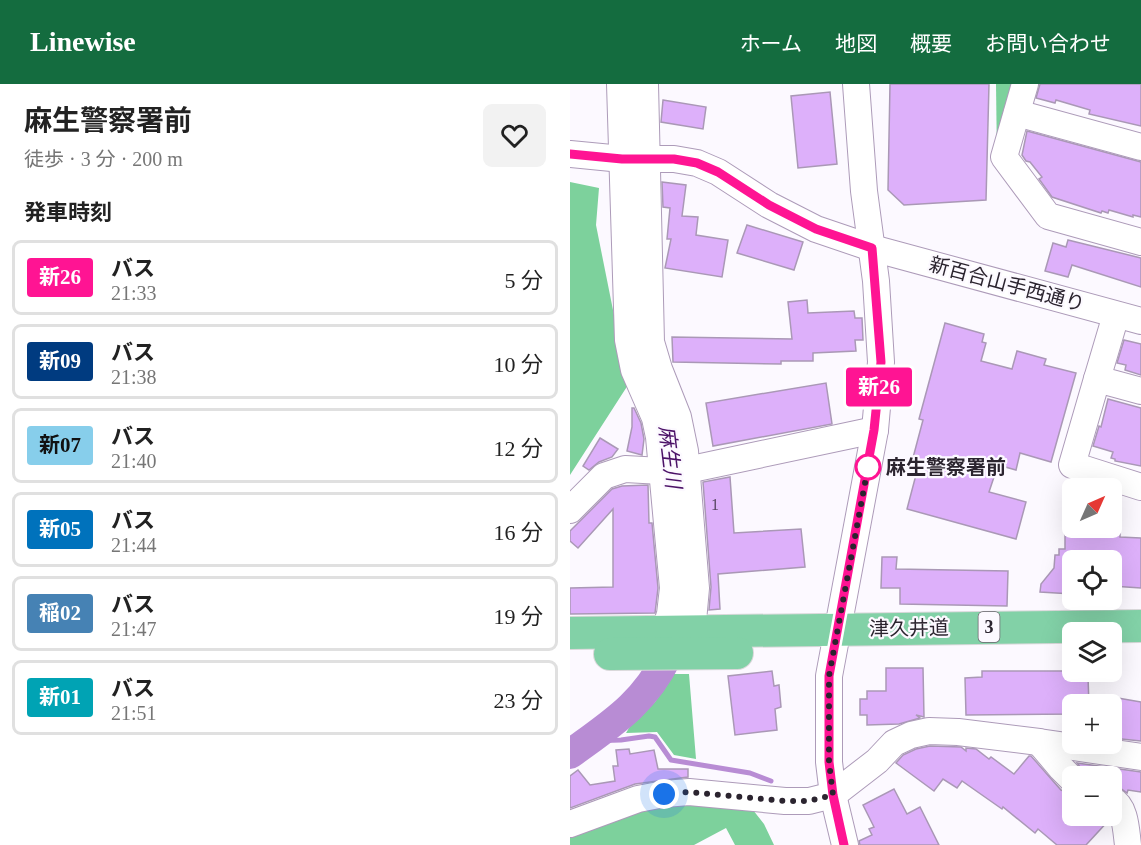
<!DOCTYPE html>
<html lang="ja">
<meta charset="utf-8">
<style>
body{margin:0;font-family:"Times New Roman","Noto Sans JP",serif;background:#f2f2f2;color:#222;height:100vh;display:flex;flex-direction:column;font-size:22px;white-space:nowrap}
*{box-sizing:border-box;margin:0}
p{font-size:20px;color:#767676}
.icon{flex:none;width:33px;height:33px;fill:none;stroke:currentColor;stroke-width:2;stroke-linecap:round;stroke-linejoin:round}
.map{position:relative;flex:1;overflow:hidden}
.drawer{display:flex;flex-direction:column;background:#fff;width:570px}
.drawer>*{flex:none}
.badge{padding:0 12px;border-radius:4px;font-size:21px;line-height:39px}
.needle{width:39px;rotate:45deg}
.controls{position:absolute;left:492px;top:394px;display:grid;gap:12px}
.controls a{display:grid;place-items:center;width:60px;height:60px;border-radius:9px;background:#fff;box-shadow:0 6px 24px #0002;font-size:30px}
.you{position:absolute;width:30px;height:30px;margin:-15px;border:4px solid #fff;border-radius:50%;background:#1a73e8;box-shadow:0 0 0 9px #1a73e833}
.map>.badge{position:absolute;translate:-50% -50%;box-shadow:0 0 0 3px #fff}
h2{padding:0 24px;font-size:22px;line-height:54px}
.round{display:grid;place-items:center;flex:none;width:63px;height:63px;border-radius:9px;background:#f2f2f2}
.overview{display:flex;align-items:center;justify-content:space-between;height:102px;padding:0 24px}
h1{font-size:28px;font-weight:700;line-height:45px}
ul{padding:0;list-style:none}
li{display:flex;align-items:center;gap:18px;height:75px;margin:0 12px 9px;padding:0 12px;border:3px solid #e0e0e0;border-radius:9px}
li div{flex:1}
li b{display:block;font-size:22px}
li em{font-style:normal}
li .badge{min-width:66px;font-weight:700;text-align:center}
header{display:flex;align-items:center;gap:36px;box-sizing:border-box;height:84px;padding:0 30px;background:#146c3f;color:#fff}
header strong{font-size:28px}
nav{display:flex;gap:33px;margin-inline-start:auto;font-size:21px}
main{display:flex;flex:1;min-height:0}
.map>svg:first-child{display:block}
.forest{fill:#7dd19c}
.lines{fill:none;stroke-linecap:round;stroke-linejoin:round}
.stream{stroke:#b88cd4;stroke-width:5}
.river{stroke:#b88cd4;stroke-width:30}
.building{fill:#ddb0fa;stroke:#aa98b6;stroke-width:1.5}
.minor-casing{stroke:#ad9bb9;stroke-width:28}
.major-casing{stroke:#d9d8da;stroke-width:34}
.minor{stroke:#fff;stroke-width:26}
.major{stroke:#82d1a7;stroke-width:32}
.line-casing{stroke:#fff;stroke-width:14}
.line{stroke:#ff1493;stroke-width:9}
.walk{stroke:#2b242f;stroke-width:6;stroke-dasharray:0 10.8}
.stop-dot{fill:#fff;stroke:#ff1493;stroke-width:3}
.labels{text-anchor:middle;stroke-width:4.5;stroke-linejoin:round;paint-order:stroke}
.number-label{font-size:16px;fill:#584762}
.shield{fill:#fcf9ff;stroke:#6a646d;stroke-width:1.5}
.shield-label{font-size:18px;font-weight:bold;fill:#2b242f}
.street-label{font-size:20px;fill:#2b242f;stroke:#fcf9ff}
.stop-label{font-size:20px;font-weight:bold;fill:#2b242f;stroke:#fcf9ff;text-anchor:start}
.water-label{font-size:21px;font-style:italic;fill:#4b1167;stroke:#fcf9ff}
</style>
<header>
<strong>Linewise</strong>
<nav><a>ホーム</a><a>地図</a><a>概要</a><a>お問い合わせ</a></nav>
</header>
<main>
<section class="drawer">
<div class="overview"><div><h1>麻生警察署前</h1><p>徒歩 · 3 分 · 200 m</p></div><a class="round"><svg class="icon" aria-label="heart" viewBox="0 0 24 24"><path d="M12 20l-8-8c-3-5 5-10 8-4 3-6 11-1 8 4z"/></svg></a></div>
<h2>発車時刻</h2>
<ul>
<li><span class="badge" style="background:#ff1493;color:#fff">新26</span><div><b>バス</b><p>21:33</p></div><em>5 分</em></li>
<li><span class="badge" style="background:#003b80;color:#fff">新09</span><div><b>バス</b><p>21:38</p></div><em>10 分</em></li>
<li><span class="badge" style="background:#87ceeb;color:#111">新07</span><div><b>バス</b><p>21:40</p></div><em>12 分</em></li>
<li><span class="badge" style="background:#0072bc;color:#fff">新05</span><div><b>バス</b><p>21:44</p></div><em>16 分</em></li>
<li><span class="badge" style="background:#4682b4;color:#fff">稲02</span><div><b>バス</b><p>21:47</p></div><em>19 分</em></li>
<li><span class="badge" style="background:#00a3b4;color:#fff">新01</span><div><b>バス</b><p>21:51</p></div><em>23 分</em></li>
</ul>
</section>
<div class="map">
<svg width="571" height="761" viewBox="0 0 571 761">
<rect width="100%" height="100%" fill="#fcf9ff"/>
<g class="forest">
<polygon points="426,0 446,0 427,77"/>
<polygon points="0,98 29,104 26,141 58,301 0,391"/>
<polygon points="104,590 119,590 126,675 104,671 87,648 56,649 62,639 85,618"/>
<polygon points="91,715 183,726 194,740 204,761 165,761 156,744 124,761 0,761 0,747"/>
</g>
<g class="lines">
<polyline class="stream" points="18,657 51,656 79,652 85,653 101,676 180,689 201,697"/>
<path class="river" d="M0,670C41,640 74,620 97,573C101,565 105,557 107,548"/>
</g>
<g class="building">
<polygon points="320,0 419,0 416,116 334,121 318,106"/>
<polygon points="470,0 571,0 571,42 519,30 520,26 486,16 485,19 466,14"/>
<polygon points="260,8 267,80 228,84 221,12"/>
<polygon points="93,16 136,23 133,45 91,38"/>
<polygon points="457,47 571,78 571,133 563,131 563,133 539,126 538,129 532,127 531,129 482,113 469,95 472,93 460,78 456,77 452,71"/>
<polygon points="92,98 116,101 112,132 128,133 126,151 158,156 152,193 95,184 101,155 97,155 100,124 93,123"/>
<polygon points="177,141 233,158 224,186 167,169"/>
<polygon points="498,156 571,174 571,203 502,181 498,193 475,187 483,159 496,163"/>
<polygon points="237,216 238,229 284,227 285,234 292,234 293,256 285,256 286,267 243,269 243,277 211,277 211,280 103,278 102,253 222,255 218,218"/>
<polygon points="375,239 414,250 412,258 416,259 411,277 442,285 447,267 476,275 474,281 506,289 481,378 450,369 446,386 428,381 419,408 456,418 446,455 337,425 347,387 340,385 353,336 349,335"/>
<polygon points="554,256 571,260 571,291 555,286 556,281 547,279"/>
<polygon points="256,299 262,340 143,362 136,319"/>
<polygon points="538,315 571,324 571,382 545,377 545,375 541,374 543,368 523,362 529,342 531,343"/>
<polygon points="62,324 64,324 71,339 74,355 72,371 57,367 62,343"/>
<polygon points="30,354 48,365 42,373 29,378 19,386 13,382"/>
<polygon points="160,393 164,449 231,445 235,483 148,490 150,525 139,526 141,503 133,398"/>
<polygon points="78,401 79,439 82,439 88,504 85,529 0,530 0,504 43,503 43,425 8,464 0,457 0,447 42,405 52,402"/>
<polygon points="497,444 550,444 550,453 571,454 571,504 542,502 542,477 502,477 502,510 470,508 471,500 484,484 485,471 489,471 489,465 495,465 495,447"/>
<polygon points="312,473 327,473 326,485 438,487 437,522 330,520 330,504 311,504"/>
<polygon points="316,584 353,584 354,633 346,631 350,634 329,640 297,641 297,631 290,631 290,615 297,615 297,607 316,607"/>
<polygon points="202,587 204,602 209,601 211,623 205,625 207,646 165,651 158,592"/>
<polygon points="412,587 502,587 503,593 518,593 519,621 502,621 502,630 396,631 395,594 412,593"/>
<polygon points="542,613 571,618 571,657 542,654"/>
<polygon points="360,662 391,663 396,667 396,664 406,665 419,675 421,673 444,690 459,672 461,672 491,706 502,710 502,732 537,732 539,736 516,761 487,761 468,745 465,749 433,723 432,725 392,697 387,704 373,695 364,707 326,679 333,671 346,665"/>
<polygon points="59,665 60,670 84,666 88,685 118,685 118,693 65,700 0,724 0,692 8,686 20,701 45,697 43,682 48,682 46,666"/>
<polygon points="507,679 571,688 571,708 558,706 557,709 550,704 542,701 542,693 521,693 516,691"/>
<polygon points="324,705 337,730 350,723 369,761 290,761 289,757 302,751 299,745 304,743 293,721"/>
</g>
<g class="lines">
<defs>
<g id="minor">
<polyline points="50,0 58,256 64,286 85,334 89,353 103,504 100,530 94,548"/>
<polyline points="75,0 81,258 89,285 108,333 115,367 126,504 122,548"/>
<polyline points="455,0 434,73 478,132 571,158"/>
<polyline points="447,29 571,63"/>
<polyline points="0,70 52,75 104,75 127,79 148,88 199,121 246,145 302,164 571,237"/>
<polyline points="546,231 527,295 571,307"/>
<polyline points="527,295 502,381 571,403"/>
<polyline points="117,386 305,346"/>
<polyline points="0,426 34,392 55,385 92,387"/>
<polyline points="469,658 491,684 502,695"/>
<path d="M542,716C556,723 556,747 558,761"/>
<polyline points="0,740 68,715 94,710 119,708 215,717 239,717 263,711 307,677 324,659 341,651 359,647 388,648 469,658 571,673"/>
<polyline points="275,761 263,711 259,678 259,592 305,346 311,278 306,197 294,107 286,0"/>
</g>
<g id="major">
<polyline points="0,549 571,542"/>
<polyline points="40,570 167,569"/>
</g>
</defs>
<use href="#minor" class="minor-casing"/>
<use href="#major" class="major-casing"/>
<use href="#minor" class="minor"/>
<use href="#major" class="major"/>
</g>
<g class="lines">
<defs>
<polyline id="line" points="0,70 52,75 104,75 127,79 148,88 199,121 246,145 302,164 311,278 304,346 259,592 259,678 263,711 274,761"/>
</defs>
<use href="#line" class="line-casing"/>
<use href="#line" class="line"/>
<polyline class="walk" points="94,710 119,708 215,717 239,717 263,711 259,678 259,592 298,383"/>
</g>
<circle class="stop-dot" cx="298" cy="383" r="12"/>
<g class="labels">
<g class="number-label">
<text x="145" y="426">1</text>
</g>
<rect class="shield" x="408.5" y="528" width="21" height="30" rx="4.5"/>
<g class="shield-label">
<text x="419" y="549">3</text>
</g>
<g class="street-label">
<text transform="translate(437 200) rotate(15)" y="7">新百合山手西通り</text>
<text transform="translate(339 544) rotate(-1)" y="7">津久井道</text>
</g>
<g class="stop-label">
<text x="316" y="390">麻生警察署前</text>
</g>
<g class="water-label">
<text transform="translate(100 373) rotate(83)" y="7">麻生川</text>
</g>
</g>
</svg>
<div class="controls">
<a><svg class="needle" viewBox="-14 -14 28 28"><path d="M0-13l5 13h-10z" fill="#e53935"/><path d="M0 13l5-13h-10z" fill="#767676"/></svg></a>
<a><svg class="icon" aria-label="locate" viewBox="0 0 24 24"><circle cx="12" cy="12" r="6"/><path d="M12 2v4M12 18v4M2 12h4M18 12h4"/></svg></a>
<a><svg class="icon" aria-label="layers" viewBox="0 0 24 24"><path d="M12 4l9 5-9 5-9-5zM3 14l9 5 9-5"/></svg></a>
<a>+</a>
<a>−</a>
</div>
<div class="you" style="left:94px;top:710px"></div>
<b class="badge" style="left:309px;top:303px;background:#ff1493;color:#fff">新26</b>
</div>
</main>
